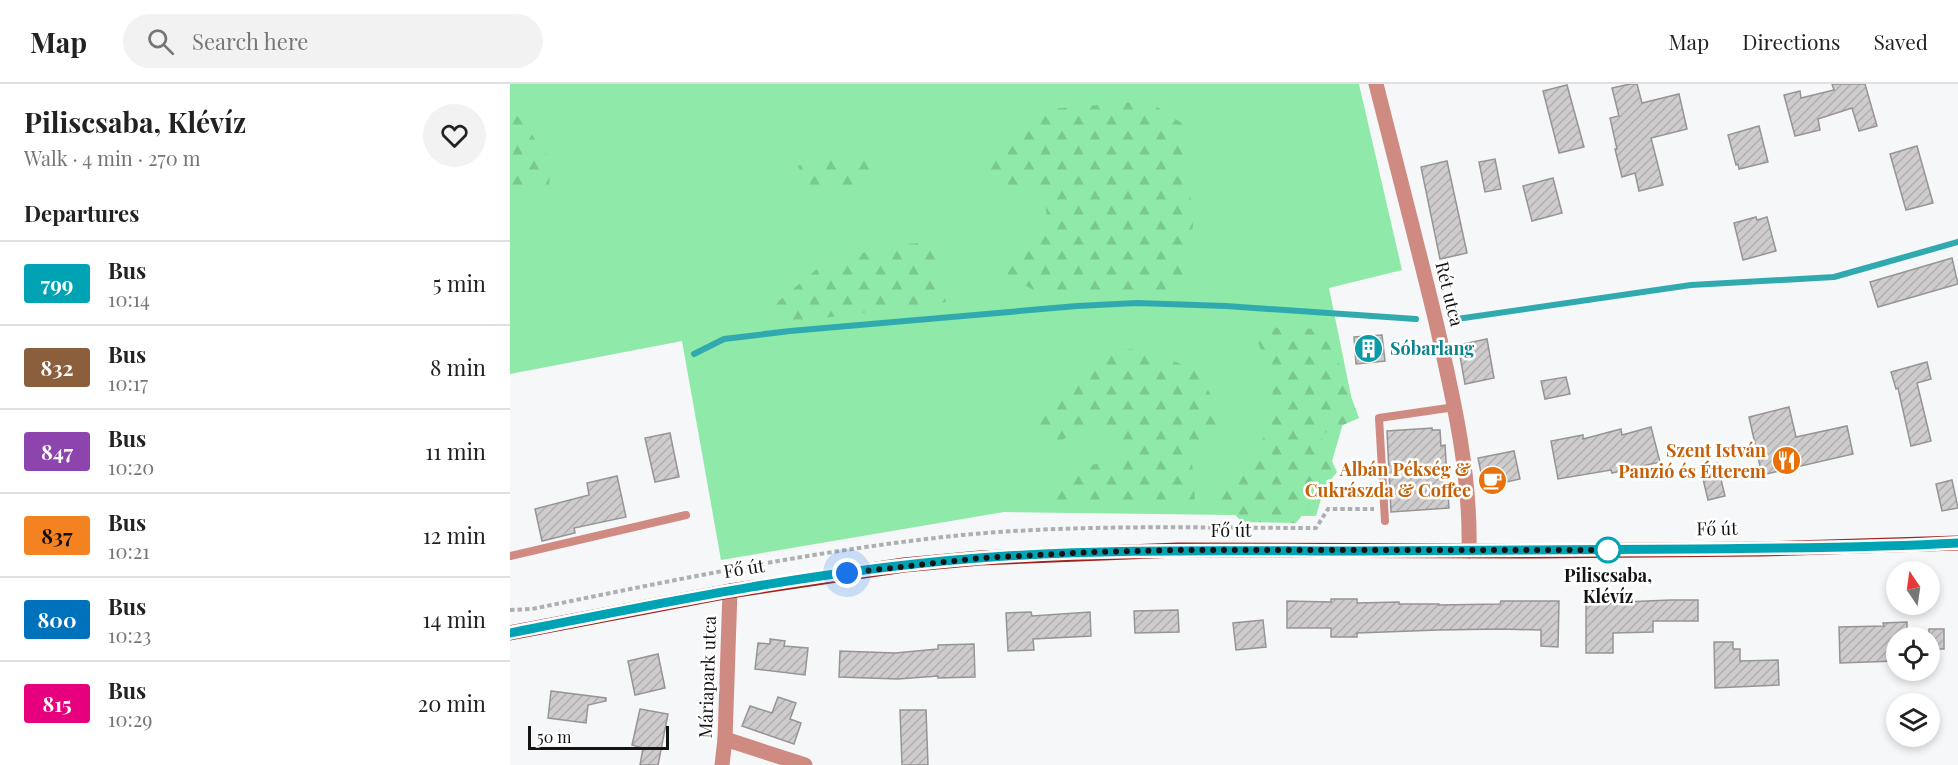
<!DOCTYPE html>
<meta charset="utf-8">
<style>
body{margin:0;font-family:"Playfair Display",serif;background:#f2f2f2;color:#222;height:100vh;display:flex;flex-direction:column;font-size:22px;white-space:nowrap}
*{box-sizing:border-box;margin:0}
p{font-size:20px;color:#767676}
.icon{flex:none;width:33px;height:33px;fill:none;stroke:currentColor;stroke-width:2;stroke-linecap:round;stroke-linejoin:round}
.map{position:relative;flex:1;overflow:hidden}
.details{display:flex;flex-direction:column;background:#fff;width:510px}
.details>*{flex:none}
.badge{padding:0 12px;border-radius:4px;font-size:21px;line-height:39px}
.needle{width:39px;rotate:347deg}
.controls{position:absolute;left:1376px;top:477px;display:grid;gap:12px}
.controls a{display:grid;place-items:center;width:54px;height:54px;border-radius:50%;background:#fff;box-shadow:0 3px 9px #0003;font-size:30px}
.scale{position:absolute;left:18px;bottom:15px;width:141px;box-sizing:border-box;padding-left:6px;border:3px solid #141415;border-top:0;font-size:16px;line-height:21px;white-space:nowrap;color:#141415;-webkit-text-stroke:4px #fff;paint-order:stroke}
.you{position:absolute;width:30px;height:30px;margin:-15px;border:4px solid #fff;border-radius:50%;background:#1a73e8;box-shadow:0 0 0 9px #1a73e833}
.map>.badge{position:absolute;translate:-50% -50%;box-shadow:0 0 0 3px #fff}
h2{padding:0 24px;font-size:22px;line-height:54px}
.round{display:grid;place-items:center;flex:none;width:63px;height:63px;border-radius:32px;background:#f2f2f2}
.headline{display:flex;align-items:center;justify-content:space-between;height:102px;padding:0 24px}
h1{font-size:28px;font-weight:700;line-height:45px}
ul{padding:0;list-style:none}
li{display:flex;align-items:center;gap:18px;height:84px;padding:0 24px;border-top:2px solid #e0e0e0}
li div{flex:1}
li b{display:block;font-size:22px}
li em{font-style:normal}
li .badge{min-width:66px;font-weight:700;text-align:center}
header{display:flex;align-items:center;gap:36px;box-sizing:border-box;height:84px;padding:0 30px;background:#fff;border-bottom:2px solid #e0e0e0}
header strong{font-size:28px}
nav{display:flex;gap:33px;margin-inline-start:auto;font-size:21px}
.search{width:420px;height:54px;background:#f2f2f2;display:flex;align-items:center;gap:15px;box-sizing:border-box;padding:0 21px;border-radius:33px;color:#767676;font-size:22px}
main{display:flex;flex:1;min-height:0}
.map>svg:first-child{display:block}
.green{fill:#8fe9a8}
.forest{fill:url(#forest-firs)}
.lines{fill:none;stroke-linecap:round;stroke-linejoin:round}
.stream{stroke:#31aaaf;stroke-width:6}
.building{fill:url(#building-hatch);stroke:#979495;stroke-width:1.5}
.path{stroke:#aeafb0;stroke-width:4;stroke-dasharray:4.5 3;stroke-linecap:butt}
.service{stroke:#cf8b81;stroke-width:8}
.minor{stroke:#cf8b81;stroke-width:15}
.primary{stroke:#9e231b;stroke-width:15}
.line-casing{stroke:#fff;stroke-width:14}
.line{stroke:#00a3b4;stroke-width:9}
.walk{stroke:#141415;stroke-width:6;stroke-dasharray:0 10.8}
.stop-dot{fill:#fff;stroke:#00a3b4;stroke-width:3}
.labels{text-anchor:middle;stroke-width:5;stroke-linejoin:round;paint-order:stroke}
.street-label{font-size:18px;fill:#141415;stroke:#fff}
.culture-label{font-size:18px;font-weight:bold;fill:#0d838f;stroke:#fff;text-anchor:start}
.food-label{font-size:18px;font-weight:bold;fill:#c56008;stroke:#fff;text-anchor:end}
.stop-label{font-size:18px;font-weight:bold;fill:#141415;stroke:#fff}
</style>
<header>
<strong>Map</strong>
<div class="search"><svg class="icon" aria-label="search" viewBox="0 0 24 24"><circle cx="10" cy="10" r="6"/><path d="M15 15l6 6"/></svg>Search here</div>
<nav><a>Map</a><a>Directions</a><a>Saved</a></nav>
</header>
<main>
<section class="details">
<div class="headline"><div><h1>Piliscsaba, Klévíz</h1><p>Walk · 4 min · 270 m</p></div><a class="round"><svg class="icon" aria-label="heart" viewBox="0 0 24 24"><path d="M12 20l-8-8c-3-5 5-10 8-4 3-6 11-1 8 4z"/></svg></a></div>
<h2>Departures</h2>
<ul>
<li><span class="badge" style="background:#00a3b4;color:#fff">799</span><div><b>Bus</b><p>10:14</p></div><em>5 min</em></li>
<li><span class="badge" style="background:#8b5e3c;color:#fff">832</span><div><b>Bus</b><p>10:17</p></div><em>8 min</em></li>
<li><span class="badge" style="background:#8e44ad;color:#fff">847</span><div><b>Bus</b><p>10:20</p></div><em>11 min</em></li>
<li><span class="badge" style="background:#f58220;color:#111">837</span><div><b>Bus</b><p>10:21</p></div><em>12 min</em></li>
<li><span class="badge" style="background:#0072bc;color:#fff">800</span><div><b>Bus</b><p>10:23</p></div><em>14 min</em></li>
<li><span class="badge" style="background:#e6007e;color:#fff">815</span><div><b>Bus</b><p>10:29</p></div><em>20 min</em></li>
</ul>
</section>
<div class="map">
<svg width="1448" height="681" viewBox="0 0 1448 681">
<defs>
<pattern id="forest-firs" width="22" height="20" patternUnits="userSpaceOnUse" patternTransform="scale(1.5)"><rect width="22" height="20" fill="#8fe9a8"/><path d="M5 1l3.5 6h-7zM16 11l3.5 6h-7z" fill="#7ac790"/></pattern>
<pattern id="building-hatch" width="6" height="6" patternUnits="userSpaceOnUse" patternTransform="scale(1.5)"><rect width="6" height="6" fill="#cfcccd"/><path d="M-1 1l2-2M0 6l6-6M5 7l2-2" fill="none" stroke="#b1aeaf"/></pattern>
</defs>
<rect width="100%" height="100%" fill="#f6f7f9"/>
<polygon class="green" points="0,0 849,0 892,186 819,204 841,312 806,432 494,428 211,476 172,257 0,290"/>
<g class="forest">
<polygon points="638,17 673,40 683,140 674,207 539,214 489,188 538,147 534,101 491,106 470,79 527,26"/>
<polygon points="0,22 41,76 39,101 0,113"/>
<polygon points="310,71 359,77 358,103 311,107 297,101 288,82"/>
<polygon points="421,158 436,218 282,238 257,227 314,179 384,161"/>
<polygon points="742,243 816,245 849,334 810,351 827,388 786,439 732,438 704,409 709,397 744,369 756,350 764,300"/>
<polygon points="630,264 686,286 714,333 681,366 685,416 540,416 564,387 612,371 591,333 547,359 520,337 587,269"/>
</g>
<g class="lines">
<g class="stream">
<polyline points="940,236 1181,201 1324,193 1448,158"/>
<polyline points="184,270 214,255 280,247 567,222 627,219 716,222 906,235"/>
</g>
</g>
<g class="building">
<polygon points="1120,0 1127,0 1132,19 1169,10 1177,45 1141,54 1153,101 1129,107 1125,89 1112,93 1105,65 1107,65 1100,34 1109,32 1102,4"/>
<polygon points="1322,0 1355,0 1367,42 1349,47 1342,24 1308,35 1310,46 1285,52 1274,11 1290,7 1291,14 1324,6"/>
<polygon points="1057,1 1074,63 1049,69 1033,7"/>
<polygon points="1249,42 1258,78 1229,85 1228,80 1226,81 1218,51"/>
<polygon points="1407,62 1423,119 1396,126 1380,70"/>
<polygon points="985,75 991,105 975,108 969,78"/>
<polygon points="937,77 957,169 930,175 911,83"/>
<polygon points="1043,94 1052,129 1022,137 1013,102"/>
<polygon points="1246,133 1247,136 1257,133 1266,167 1233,176 1224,139"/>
<polygon points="1442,174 1448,200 1368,223 1360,198"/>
<polygon points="872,251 875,277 846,280 844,253"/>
<polygon points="977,255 984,294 955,300 948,261"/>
<polygon points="1417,278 1421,295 1407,299 1421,357 1401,362 1388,304 1386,305 1381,288"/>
<polygon points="1056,293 1060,310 1035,315 1031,297"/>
<polygon points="1279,323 1286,353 1337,342 1343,370 1252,391 1239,333"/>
<polygon points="1141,343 1150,378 1102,389 1101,386 1048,395 1041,357 1073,351 1073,355 1111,345 1112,351"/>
<polygon points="922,344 922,346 930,346 931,362 935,361 939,424 881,428 877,347"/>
<polygon points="160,349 169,393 145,398 135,354"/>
<polygon points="1004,367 1010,395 974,403 968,374"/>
<polygon points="1207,379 1215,412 1198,416 1190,382"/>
<polygon points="107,392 116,433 64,444 65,449 32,457 25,425 79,411 77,399"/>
<polygon points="1442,396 1448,424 1432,427 1426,400"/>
<polygon points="821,515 847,515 847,519 889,518 889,520 929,520 929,521 990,520 991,517 1049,517 1048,563 1031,562 1031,546 990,545 929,546 847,549 847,553 821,553 821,544 777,544 777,517 821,518"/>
<polygon points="1161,516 1188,516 1188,537 1143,537 1143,548 1103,549 1103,569 1076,569 1076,519 1113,519 1113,518"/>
<polygon points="668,526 669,548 625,549 624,527"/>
<polygon points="521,528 522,532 580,528 581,552 523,555 524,566 498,567 496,529"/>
<polygon points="753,536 756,563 726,566 723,539"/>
<polygon points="1397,538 1397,554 1386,554 1386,577 1330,579 1329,543 1374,542 1373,539"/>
<rect x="1419" y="545" width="15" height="20"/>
<polygon points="260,555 275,557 274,562 298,564 295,591 245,585 248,559 260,560"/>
<polygon points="1204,558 1223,558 1223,565 1230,565 1230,577 1268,576 1269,601 1205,604"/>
<polygon points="464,560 465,593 428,594 428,592 388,595 329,593 330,567 385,569 428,565 428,561"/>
<polygon points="148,570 155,604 125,611 118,577"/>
<polygon points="41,607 96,614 96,617 78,621 76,639 38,634"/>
<polygon points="268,613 286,619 280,635 291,639 284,660 232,642 240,622 262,629"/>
<polygon points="130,625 158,630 148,681 130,681 133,664 122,661"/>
<polygon points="390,626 416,626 418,681 392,681"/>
</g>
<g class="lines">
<path class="path" d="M0,526L22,525C164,496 307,466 452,451C569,440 688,444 806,444L818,425H864"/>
<g class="service">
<polyline points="875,437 869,334 945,323"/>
<polyline points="0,472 176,431"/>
</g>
<g class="minor">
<path d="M866,0C886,79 907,159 926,238C943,313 961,390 959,467"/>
<polyline points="215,655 295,681"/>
<polyline points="212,681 215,655 220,507"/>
</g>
<polyline class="primary" points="0,549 220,507 394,481 470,474 668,466 1025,467 1251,465 1448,459"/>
</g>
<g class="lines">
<defs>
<path id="line" d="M0,549C155,518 311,486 469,474C595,464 722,467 849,467C961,467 1073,466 1185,465C1273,464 1361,464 1448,459"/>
</defs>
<use href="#line" class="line-casing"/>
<use href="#line" class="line"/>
<polyline class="walk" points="337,489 470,474 584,468 668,466 1098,466"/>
</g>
<defs>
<symbol id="building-disc" viewBox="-11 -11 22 22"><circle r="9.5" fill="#0f9aa8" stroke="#fff"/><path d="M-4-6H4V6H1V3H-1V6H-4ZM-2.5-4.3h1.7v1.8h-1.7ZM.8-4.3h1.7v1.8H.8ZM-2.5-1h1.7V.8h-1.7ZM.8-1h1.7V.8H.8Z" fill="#fff"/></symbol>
<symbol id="restaurant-disc" viewBox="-11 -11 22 22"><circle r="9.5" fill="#e8710a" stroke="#fff"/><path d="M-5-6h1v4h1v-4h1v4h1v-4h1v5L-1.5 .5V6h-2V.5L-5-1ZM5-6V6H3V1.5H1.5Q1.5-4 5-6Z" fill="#fff"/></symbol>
<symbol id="cafe-disc" viewBox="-11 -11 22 22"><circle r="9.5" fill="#e8710a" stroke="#fff"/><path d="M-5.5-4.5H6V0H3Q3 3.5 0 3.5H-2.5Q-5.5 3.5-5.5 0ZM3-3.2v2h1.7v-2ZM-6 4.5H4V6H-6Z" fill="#fff"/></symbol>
</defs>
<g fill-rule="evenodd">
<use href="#building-disc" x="842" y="248" width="33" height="33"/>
<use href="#restaurant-disc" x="1260" y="360" width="33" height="33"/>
<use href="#cafe-disc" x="966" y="380" width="33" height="33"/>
</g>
<circle class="stop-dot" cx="1098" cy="466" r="12"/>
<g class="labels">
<g class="street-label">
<text transform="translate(939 210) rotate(76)" y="6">Rét utca</text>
<text transform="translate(1207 445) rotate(-1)" y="6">Fő út</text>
<text x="721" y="453">Fő út</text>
<text transform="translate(234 485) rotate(-9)" y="6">Fő út</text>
<text transform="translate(198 593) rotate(-88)" y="6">Máriapark utca</text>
</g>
<g class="culture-label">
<text x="880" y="271">Sóbarlang</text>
</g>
<g class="food-label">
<text x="1256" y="373">Szent István<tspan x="1256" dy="21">Panzió és Étterem</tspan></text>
<text x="961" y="392">Albán Pékség &amp;<tspan x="961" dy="21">Cukrászda &amp; Coffee</tspan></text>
</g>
<g class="stop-label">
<text x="1098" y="498">Piliscsaba,<tspan x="1098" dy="21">Klévíz</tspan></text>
</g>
</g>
</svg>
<div class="controls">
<a><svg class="needle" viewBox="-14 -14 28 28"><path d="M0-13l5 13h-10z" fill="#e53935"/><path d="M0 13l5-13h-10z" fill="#767676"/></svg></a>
<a><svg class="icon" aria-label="locate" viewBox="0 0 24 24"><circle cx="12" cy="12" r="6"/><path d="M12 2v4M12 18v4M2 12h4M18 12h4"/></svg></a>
<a><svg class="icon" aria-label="layers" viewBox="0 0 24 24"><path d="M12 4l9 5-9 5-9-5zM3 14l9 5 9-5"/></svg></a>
</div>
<div class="scale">50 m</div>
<div class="you" style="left:337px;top:489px"></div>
</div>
</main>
